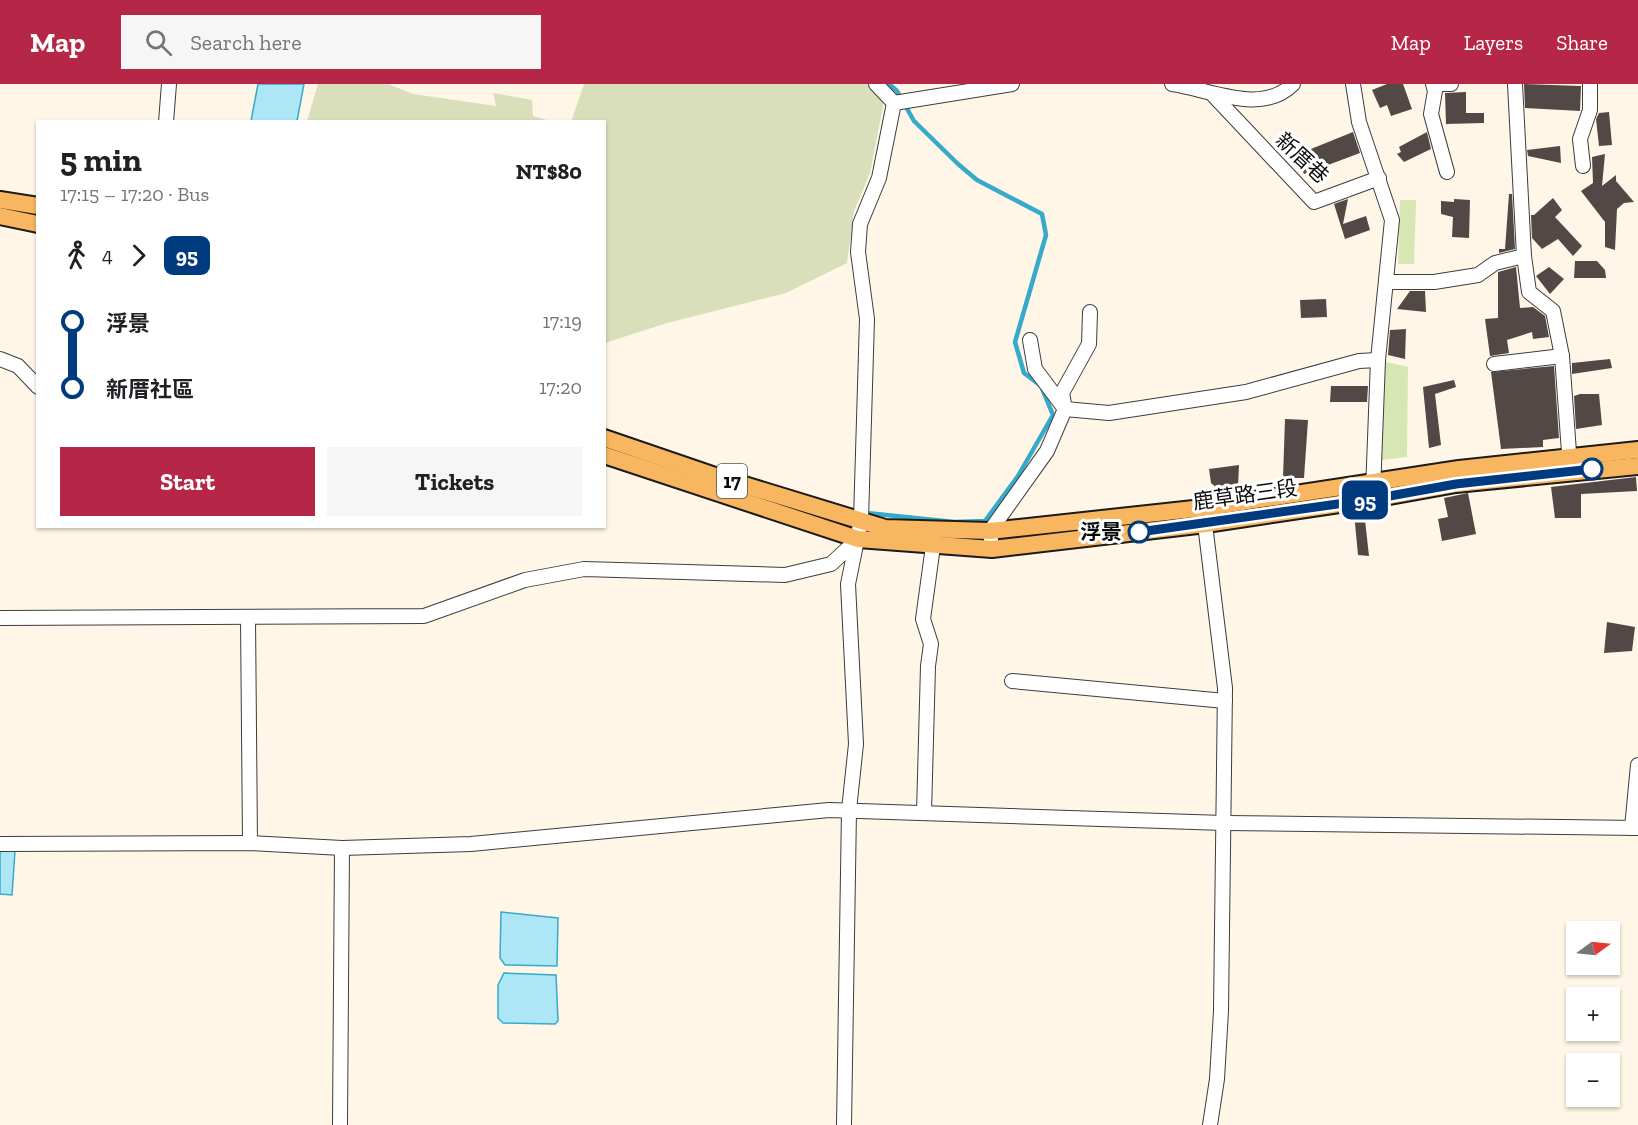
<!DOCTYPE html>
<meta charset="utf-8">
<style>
body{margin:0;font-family:"Zilla Slab","Noto Sans TC",serif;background:#f6f6f6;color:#202124;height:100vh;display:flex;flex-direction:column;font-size:22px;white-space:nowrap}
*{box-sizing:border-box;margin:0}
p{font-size:20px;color:#757577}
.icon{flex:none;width:33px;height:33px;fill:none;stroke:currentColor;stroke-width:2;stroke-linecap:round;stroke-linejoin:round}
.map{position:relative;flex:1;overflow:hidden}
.details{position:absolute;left:36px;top:36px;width:570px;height:408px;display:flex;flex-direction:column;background:#fff;border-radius:0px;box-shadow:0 2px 4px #0004}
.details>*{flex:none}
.badge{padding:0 12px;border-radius:9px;font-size:21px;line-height:39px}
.needle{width:39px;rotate:75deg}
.controls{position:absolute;left:1566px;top:837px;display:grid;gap:12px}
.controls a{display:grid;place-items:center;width:54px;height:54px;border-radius:0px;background:#fff;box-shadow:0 2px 4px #0004;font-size:30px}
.map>.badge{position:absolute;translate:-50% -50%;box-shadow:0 0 0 3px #fff}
.legs{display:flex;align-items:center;gap:9px;height:66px;padding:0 24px;font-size:20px}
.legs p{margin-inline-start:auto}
.summary{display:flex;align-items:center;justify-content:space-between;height:102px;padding:0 24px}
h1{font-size:33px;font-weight:700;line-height:45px}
.primary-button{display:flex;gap:12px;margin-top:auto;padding:12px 24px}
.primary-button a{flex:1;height:69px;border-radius:0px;background:#b62647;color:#fff;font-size:24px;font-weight:700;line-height:69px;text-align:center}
.primary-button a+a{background:#f6f6f6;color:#202124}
ul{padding:0 24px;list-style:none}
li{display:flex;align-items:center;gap:21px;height:66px;font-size:22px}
li i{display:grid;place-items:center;width:9px;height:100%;margin:0 8px;background:currentColor}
li i::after{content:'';width:15px;height:15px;margin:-8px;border:4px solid;border-radius:50%;background:#fff}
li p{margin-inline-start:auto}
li:first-child i{background:linear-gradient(#0000 50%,currentColor 0)}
li:last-child i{background:linear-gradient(currentColor 50%,#0000 0)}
header{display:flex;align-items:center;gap:36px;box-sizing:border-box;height:84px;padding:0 30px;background:#b62647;color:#fff}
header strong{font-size:28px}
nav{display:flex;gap:33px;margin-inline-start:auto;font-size:21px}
.search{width:420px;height:54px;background:#f6f6f6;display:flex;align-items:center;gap:15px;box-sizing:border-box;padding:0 21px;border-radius:0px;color:#757577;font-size:22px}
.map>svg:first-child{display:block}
.green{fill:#d7e7b3}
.cemetery{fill:#d9debb}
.water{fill:#ade7f5;stroke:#36aaca;stroke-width:1.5}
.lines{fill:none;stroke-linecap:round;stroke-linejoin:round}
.stream{stroke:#36aaca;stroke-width:4.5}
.building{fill:#524947}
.minor-casing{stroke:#3d3d3d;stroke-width:16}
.major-casing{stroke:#1b1b1b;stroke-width:20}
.minor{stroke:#fff;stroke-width:14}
.major{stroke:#f7b65f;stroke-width:16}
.line-1-casing{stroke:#fff;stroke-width:14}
.line-1{stroke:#003b80;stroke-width:9}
.stop-1-dot{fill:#fff;stroke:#003b80;stroke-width:3}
.labels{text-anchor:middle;stroke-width:6;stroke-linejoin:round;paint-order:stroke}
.shield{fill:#fff;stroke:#545454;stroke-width:1.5}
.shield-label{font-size:20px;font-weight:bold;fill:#0a0a0a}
.street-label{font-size:21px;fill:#0a0a0a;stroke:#fff}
.stop-label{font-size:21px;font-weight:bold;fill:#0a0a0a;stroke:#fff;text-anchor:end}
</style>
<header>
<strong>Map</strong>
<div class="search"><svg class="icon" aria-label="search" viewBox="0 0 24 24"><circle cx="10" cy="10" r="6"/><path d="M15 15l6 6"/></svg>Search here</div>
<nav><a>Map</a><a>Layers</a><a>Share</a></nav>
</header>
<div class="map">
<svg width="1638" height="1041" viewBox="0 0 1638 1041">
<rect width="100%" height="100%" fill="#fff6e7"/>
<g class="green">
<polygon points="1400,116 1416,116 1414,180 1398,180"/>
<polygon points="1378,276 1408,283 1407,373 1382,376"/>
</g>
<g class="cemetery">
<polygon points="318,0 388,0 413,10 496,22 493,9 532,16 533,32 550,37 307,37"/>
<polygon points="584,0 868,0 881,11 883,22 870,89 854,127 847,179 786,209 667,239 605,259 604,38 571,38"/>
</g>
<g class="water">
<polygon points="258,0 304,0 297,37 251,37"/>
<polygon points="0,765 15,767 12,811 0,810"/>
<polygon points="501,828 558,834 557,882 505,881 500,874"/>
<polygon points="504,889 556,891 558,937 555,940 503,939 498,934 498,901"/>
</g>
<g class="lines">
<polyline class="stream" points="867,429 954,438 985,437 1018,392 1053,331 1041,302 1024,289 1015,258 1046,151 1042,130 977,96 958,80 914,37 897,7 889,0"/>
</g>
<g class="building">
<polygon points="1387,0 1403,0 1412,25 1391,32 1387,21 1380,24 1372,6"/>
<polygon points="1524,0 1581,2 1580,27 1525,24"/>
<polygon points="1466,8 1466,29 1484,29 1484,39 1446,40 1445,9"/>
<polygon points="1609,28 1612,61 1599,62 1596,35 1599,29"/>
<polygon points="1353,48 1360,69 1304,90 1296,71"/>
<polygon points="1427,48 1431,65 1404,78 1397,70 1401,68 1399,63"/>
<polygon points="1560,62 1561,79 1528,72 1527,66"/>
<polygon points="1605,70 1602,102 1616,91 1616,97 1634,118 1624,119 1617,125 1615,166 1605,163 1605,138 1581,107 1593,99 1592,73"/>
<polygon points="1509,110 1512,110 1515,165 1499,169 1499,165 1505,165"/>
<polygon points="1553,114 1562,126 1555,133 1582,162 1573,172 1558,155 1542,165 1532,154 1531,131 1534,131"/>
<polygon points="1348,115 1343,140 1366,132 1370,146 1345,155 1334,120"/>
<polygon points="1454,115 1470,116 1469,154 1452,153 1453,133 1441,130 1441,117 1454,118"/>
<polygon points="1575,177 1597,177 1605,186 1606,194 1574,194"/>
<polygon points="1516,183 1520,224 1533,223 1545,232 1549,253 1533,255 1532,248 1507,256 1509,269 1490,272 1485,235 1498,234 1498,188"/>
<polygon points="1549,183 1564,195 1550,210 1536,192"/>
<polygon points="1410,207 1425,207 1426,228 1397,225"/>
<polygon points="1326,215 1327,233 1301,234 1300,216"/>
<polygon points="1406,245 1405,275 1388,271 1390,246"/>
<polygon points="1610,275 1612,284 1572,290 1572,279"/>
<polygon points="1554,282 1559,354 1543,356 1543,363 1501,365 1491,288"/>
<polygon points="1454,296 1456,303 1435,310 1441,361 1429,364 1423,303"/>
<polygon points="1331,302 1368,302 1367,318 1330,318"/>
<polygon points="1580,310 1599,310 1602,341 1576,345 1574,312"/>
<polygon points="1285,335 1308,336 1304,394 1283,394"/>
<polygon points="1239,381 1238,403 1218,405 1211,399 1209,385"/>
<polygon points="1636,393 1637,407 1581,410 1581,434 1555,434 1551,403"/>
<polygon points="1468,409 1476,450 1442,457 1438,435 1448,433 1444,414"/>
<polygon points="1364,427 1369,472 1358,471 1354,429"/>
<polygon points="1607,538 1635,543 1632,567 1604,569"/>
</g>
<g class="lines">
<defs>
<g id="minor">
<polyline points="876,0 894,19"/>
<path d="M1172,0C1209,5 1262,32 1293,0"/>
<polyline points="1353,0 1359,38 1392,136 1378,276 1373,407"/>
<polyline points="1433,0 1435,7 1431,30 1447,88"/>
<polyline points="1438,0 1451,0"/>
<polyline points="1515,0 1524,172 1529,208 1553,227 1562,272 1570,382"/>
<polyline points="1214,12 1314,118 1379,94"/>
<polyline points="166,38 169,0"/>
<polyline points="1583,82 1580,55 1590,26 1590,0"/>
<polyline points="1387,198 1434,198 1478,191 1495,179 1524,172"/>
<polyline points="1090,228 1089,260 1062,309 1065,325 1109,329 1246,308 1359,277 1378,276"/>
<polyline points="0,275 18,282 38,303"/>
<polyline points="1494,280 1562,272"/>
<polyline points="1204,432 1225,604 1221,927 1217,995 1210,1041"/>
<polyline points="992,465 990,447 1047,367 1065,325 1035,285 1030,256"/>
<polyline points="248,533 250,759"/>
<polyline points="0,534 424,532 525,496 584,485 785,491 831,480 858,455"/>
<polyline points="1012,597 1225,617"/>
<polyline points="924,729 928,582 931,560 923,535 933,462"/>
<polyline points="1632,744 1638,681"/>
<polyline points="0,760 250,759 342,764 471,760 829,726 1224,739 1638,744"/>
<polyline points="340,1041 342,764"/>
<polyline points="844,1041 849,726 856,660 848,500 861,436 867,235 858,168 860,140 879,94 894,19 1012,0"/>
</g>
<g id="major">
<polyline points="0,116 38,122"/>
<polyline points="0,132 38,140"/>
<polyline points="604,354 718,393 885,444 990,447 1203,424 1459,385 1638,366"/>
<polyline points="604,371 858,455 992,465 1206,440 1373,415 1456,400 1638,382"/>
</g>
</defs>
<use href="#minor" class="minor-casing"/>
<use href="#major" class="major-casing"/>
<use href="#minor" class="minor"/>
<use href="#major" class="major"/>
</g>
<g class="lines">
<defs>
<polyline id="line-1" points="1139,448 1373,415 1456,400 1592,385"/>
</defs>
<use href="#line-1" class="line-1-casing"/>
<use href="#line-1" class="line-1"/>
</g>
<g class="stop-1-dot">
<circle cx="1592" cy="385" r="10"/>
<circle cx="1139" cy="448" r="10"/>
</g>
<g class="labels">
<rect class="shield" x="717" y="380" width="30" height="34" rx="4.5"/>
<g class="shield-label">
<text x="732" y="404">17</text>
</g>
<g class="street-label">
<text transform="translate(1302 74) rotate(43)" y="7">新厝巷</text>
<text transform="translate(1245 411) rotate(-8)" y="7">鹿草路三段</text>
</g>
<g class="stop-label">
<text x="1122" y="455">浮景</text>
</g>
</g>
</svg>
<div class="controls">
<a><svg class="needle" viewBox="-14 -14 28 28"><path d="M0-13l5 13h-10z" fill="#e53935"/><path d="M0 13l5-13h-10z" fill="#757577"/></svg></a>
<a>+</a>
<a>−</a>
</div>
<b class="badge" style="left:1365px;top:416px;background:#003b80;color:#fff">95</b>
<section class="details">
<div class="summary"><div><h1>5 min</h1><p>17:15 – 17:20 · Bus</p></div><b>NT$80</b></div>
<div class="legs"><svg class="icon" aria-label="walk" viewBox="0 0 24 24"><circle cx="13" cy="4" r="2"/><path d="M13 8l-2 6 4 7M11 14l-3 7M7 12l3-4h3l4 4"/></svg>4<svg class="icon" aria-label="forward" viewBox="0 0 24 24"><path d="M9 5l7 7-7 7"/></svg><b class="badge" style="background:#003b80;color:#fff">95</b></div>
<ul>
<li><i style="color:#003b80"></i><b>浮景</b><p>17:19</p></li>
<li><i style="color:#003b80"></i><b>新厝社區</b><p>17:20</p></li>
</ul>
<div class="primary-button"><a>Start</a><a>Tickets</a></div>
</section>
</div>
